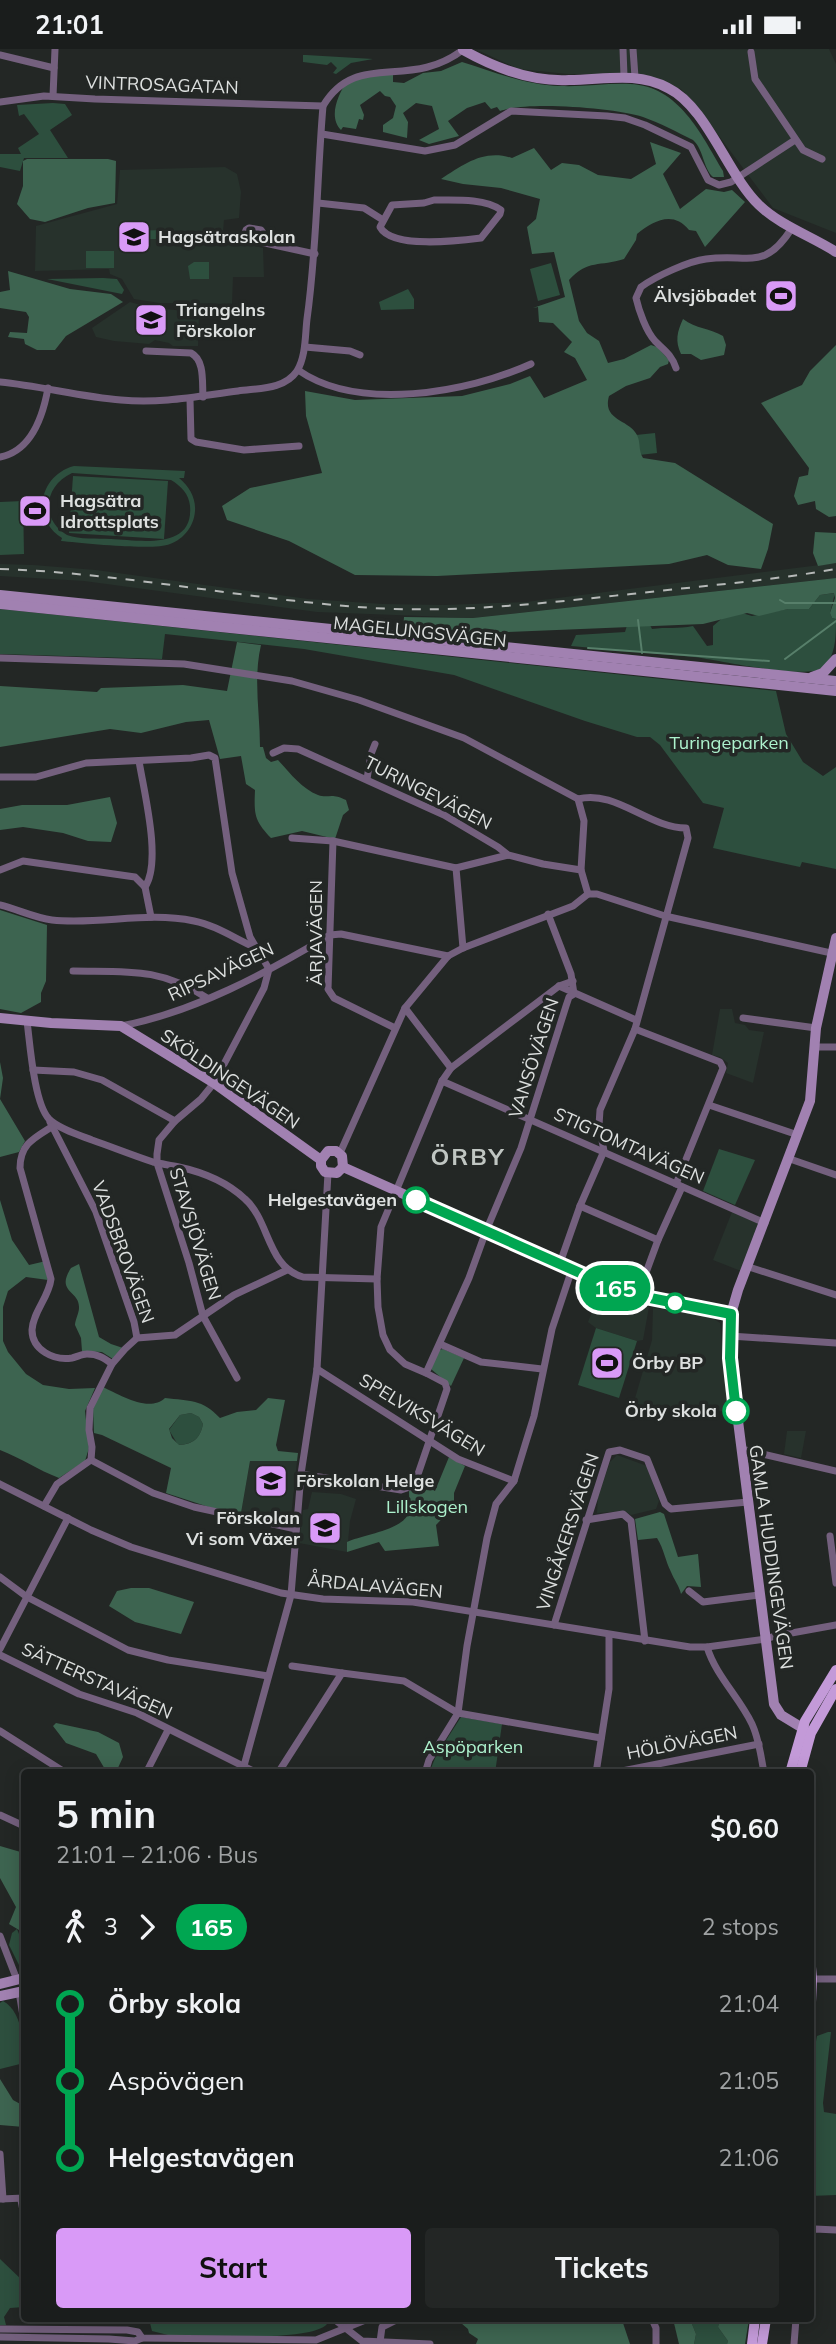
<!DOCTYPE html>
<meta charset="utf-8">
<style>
body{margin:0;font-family:Mulish,sans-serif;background:#232625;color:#f1f3f6;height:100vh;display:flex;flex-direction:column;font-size:26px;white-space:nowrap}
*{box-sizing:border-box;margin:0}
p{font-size:23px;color:#9fa2a3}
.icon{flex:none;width:38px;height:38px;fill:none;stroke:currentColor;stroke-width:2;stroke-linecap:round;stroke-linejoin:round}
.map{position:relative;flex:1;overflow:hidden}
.sheet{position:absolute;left:21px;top:1720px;width:793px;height:553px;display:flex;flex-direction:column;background:#1a1d1c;border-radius:7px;box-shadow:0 4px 18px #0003,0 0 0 2px #383b3b}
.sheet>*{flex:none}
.badge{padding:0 14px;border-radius:23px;font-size:24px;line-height:46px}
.map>.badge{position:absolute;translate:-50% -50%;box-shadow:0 0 0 4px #fff}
.legs{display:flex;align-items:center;gap:10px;height:77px;padding:0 35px;font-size:23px}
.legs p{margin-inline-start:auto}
.head{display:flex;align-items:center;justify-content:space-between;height:119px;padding:0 35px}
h1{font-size:38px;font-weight:700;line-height:52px}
.cta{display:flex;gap:14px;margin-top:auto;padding:14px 35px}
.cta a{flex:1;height:80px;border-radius:7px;background:#d99af7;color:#111;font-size:28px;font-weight:700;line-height:80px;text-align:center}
.cta a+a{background:#232625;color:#f1f3f6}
ul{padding:0 35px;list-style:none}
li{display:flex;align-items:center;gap:24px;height:77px;font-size:26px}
li i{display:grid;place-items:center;width:10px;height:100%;margin:0 9px;background:currentColor}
li i::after{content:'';width:18px;height:18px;margin:-9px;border:5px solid;border-radius:50%;background:#1a1d1c}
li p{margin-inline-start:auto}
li:first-child i{background:linear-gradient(#0000 50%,currentColor 0)}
li:last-child i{background:linear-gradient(currentColor 50%,#0000 0)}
.status{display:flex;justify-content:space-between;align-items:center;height:49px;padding:0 35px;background:#1a1d1c;direction:ltr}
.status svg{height:19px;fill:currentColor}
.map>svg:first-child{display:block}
.built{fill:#27322c}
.green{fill:#2d4f3e;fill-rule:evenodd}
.forest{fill:#3d6450;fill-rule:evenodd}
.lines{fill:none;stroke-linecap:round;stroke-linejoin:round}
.stream{stroke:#577f6a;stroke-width:2}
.street{stroke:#74607e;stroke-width:7}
.secondary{stroke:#a181b1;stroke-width:10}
.primary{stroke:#c39ad8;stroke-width:10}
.rail{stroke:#b6b9b8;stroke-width:2;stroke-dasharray:9 9;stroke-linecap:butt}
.line-1-casing{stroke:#fff;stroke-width:16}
.line-1{stroke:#00a651;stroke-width:10}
.stop-1-dot{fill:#fff;stroke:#00a651;stroke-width:3.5}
.labels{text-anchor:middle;stroke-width:7;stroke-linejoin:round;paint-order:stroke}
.street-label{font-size:18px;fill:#dde0df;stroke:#232725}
.poi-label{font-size:18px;font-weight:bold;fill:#dde0df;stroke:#232725;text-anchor:start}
.park-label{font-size:18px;fill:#adf2cd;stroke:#232725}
.stop-label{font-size:18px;font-weight:bold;fill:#dde0df;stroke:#232725;text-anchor:end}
.district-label{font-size:24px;font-weight:bold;letter-spacing:2px;fill:#c0c6c2;stroke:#232725}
</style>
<div class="status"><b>21:01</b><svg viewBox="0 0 49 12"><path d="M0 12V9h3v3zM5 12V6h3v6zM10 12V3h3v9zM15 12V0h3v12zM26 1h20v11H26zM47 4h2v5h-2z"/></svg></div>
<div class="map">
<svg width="836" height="2295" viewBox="0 0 836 2295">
<rect width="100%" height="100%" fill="#232725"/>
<g class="built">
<polygon points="829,0 836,15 836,184 773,159 701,63 681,40 639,25 568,25 519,20 477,1"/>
<polygon points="225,118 237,125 241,143 239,169 224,171 223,183 240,193 263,199 264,228 233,228 232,255 160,254 134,250 122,230 110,225 109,220 35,222 36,177 117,155 120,121"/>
<polygon points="130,253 151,259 199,263 198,297 173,297 169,294 155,291 149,295 114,292 96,288 92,279"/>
<polygon points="836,514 836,529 473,569 317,563 84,532 0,527 0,515 33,516 96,521 308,550 383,555 444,556 526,553"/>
<polygon points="720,960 732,960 735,974 745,976 749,981 764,983 753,1034 726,1024 728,1014 720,1008 712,1006"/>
<polygon points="732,1163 757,1174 758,1177 741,1222 713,1211"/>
<polygon points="601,1241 626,1252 649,1258 643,1291 637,1292 596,1279 588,1273"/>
<polygon points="653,1259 690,1263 714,1270 720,1274 728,1362 704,1363 705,1369 684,1371 683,1361 653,1362 647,1368 631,1363 652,1291"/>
<polygon points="787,1382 806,1382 801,1409 784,1405"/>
<polygon points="617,1406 647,1417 659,1452 656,1460 631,1466 625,1462 597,1464 598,1448 610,1413"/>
<polygon points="250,1412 297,1412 291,1468 286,1473 241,1464"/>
<polygon points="312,1443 341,1445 356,1450 350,1472 347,1503 299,1494 303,1461 308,1460"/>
</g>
<g class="green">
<polygon points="303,6 306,6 373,10 351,14 336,25 333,24 337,19 331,13 327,16 303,13"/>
<polygon points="53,54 65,55 72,66 50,81 68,109 24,109 20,122 0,118 0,105 21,105 18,99 39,85 24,65 19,67 17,56"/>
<polygon points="170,181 170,190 128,190 122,187 122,182"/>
<rect x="86" y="202" width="28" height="17"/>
<polygon points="194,213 209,213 209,230 190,230 188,217"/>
<polygon points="551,214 560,246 538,252 530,220"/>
<polygon points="103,229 117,230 124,241 122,245 47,230"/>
<polygon points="408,240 414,250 414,260 381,261 379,253"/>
<polygon points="655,384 657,404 639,406 636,386"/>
<path d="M74,417L185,422L184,429H179C189,437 196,449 195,462C194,477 184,490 170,495C154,502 83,494 61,492L62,489C30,469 40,426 74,417ZM72,424L171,431C181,437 189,445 190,457C194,502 138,491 111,490C97,489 80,491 67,486C40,470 44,437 72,424Z"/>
<polygon points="73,427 168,432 164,490 69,484"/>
<polygon points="23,452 24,505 0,506 0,453"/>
<path d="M835,544L830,564L832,569L836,570C836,588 836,608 822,619C804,631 719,611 694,608C653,604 612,601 571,597L576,586L625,583L629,570L648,572L652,580C666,578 678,580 693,577L707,597L713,596V577L732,561L752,567L788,560H809L820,546Z"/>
<polygon points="0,560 776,642 786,685 803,713 823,727 836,718 836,820 802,813 800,818 713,799 724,759 703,754 660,696 650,688 637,688 585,672 454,626 304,600 165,585 162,610 0,605"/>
<polygon points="719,1100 755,1111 735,1156 703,1142"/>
<polygon points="596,1279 637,1292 619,1349 578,1336"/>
<path d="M191,1364L199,1368L203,1375C200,1390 193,1395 178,1396L169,1381L180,1366Z"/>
<polygon points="461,1668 502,1675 495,1724 429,1724 436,1707"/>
<polygon points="17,1880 24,1897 24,1922 21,1920 9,1896 12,1884"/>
<path d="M3,1952C22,1962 24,1994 24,2014L0,2020V1954Z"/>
<polygon points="828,1983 831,1983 823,2054 824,2063 836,2065 836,2146 810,2147 810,2025 817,1987"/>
<polygon points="0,2210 24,2233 24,2258 10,2259 4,2268 6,2276 0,2276"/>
<path d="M149,2270H324L327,2275C311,2294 196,2286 168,2286L152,2282Z"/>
<polygon points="690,2270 720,2270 718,2278 728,2292 727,2295 694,2295 696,2285"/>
</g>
<g class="forest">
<path d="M462,13C494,23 526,36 560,37C584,38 607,34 630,35C679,37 701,85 723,122L724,128H713C703,119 704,101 693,91C677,83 660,74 643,68C614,59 528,52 500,62L497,58L491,60L485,53L467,59L448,72L459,87L429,95L419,91L439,80L432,57L416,54L403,64L408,73L407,89L383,83V76L393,69L396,57L390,48L385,47L380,42L360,56L364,66L363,71L359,70L356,80L343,78L341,81C328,68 338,46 347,32L393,23V33L404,34L423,24L441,22Z"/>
<path d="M650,93L681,104L663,125L680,160L706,140L724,143L732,141L745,153L705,198L696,182L689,181C673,161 653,172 637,185L636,191L624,210C600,218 588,210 569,231L579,272L587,284L599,292L608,314L624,310L651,296L657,298L669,311L668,315L660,318L650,329L626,337L609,347C602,372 629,370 637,386C641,394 638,401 643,409L675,414L773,475L768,500L761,520L728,516L707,506L669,515L437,527L355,526L289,492L227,471L222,457L250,439L322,424L306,367L305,342L355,351L462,347L510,335L530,327L544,349L587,331L575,309L564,303L572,293L553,274L539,273L538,258L533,259L565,248L554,203L532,205L527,178L536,170L540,150L501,139L463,135L441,130C464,115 484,100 512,109L534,99L551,121L562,114L579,116L598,126L631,130L656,115Z"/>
<polygon points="27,110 108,110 116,112 115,154 88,159 45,173 30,170 17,155 23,137 23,112"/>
<polygon points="8,222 70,240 111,245 123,253 66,287 55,301 37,301 25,295 24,290 8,288 10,283 27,284 29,268 26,263 0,259 0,243 10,241"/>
<path d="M683,270C696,280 710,279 723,287L726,296L724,306L701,311L691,305H681C675,292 677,283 683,270Z"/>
<polygon points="836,296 836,467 829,468 816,460 815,452 798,456 794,447 799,428 808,426 809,419 761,354 802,336 810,322"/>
<polygon points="815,483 836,484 836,514 818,517 813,504"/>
<polygon points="836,529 836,570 832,569 830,564 835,549 834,544 820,546 809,560 788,560 759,567 747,564 703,575 508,583 448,583 403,580 404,568 473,569"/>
<path d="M237,593L261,596C253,630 260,664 260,698H263L266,709L271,713L278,711C289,723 302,740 318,746C329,750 330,743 346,751L349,761L343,766L335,790L302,782L271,789C254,771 254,765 255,741L246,735L241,707L220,710L209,671L186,673L141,684L110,680L0,698V637L97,643L101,639L183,636L227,642Z"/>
<polygon points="110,748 117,774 111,793 88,792 63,784 23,778 0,781 0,760 22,756 67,756"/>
<polygon points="0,861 47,876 46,932 41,944 41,953 21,964 0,960"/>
<polygon points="0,1013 3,1029 0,1050 25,1092 19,1103 0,1108"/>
<path d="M0,1151L12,1191L29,1216L46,1212L48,1231L26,1228L8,1242L3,1258V1292L8,1303L26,1325L43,1336L69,1340L95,1339L85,1362L89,1399L85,1412L59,1429C38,1421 21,1409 0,1401Z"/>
<path d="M79,1215L99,1288L111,1295L123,1299L113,1310L102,1303L82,1302L81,1289L75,1276C75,1271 79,1264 79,1259C80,1241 55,1244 71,1219Z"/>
<polygon points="443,1300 464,1309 451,1337 431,1320 439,1301"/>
<path d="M103,1338C120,1346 149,1364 165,1349C190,1352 202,1350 220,1369L237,1363L256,1361L268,1349L285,1351L276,1396L278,1402L298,1404L297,1412H250L241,1464L221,1462L166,1444L171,1419L102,1386L94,1384L93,1360ZM191,1364L199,1368L203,1375C200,1390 193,1395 179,1396L172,1389L169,1380L180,1366Z"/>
<path d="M449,1408L465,1417L454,1444V1457L436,1476L439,1497L385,1502L379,1493L347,1503V1493C362,1486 402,1481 408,1465C410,1458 409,1449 409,1442L418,1433L435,1442Z"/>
<path d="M660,1463L664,1465L678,1508L698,1505L701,1538L687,1537L681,1545C679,1536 674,1531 671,1523C665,1511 664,1500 657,1489L638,1491L635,1470Z"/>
<polygon points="131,1539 149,1539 194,1553 181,1585 135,1573 109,1557 117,1542"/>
<polygon points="56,1674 98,1683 119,1694 123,1708 117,1721 106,1722 96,1705 66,1694 53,1677"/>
<polygon points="0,1797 24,1804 24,1897 19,1881 9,1875 16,1858 0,1829"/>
<polygon points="0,2030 13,2051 24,2057 24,2078 0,2076"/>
<polygon points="486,2270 616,2270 623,2274 630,2295 476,2295 478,2290 469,2284 468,2280 461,2274 484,2275"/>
<polygon points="673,2270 690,2270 696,2285 694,2295 679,2295"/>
<polygon points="720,2270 749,2270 745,2295 727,2295 728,2292 718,2278"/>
</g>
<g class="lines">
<g class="stream">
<polyline points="780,551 785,554 836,554"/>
<polyline points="638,571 642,604"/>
<polyline points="588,599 769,612"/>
<polyline points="785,610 836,572"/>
</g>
<g class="street">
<polyline points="623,0 624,27"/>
<polyline points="633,0 635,28"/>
<polyline points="751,3 755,30 803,101 822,110"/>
<polyline points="0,6 54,19"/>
<polyline points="53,47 55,0"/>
<polyline points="0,53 44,47 95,50 323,57"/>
<polyline points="322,85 425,102 455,96 511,62 607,67 625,69 645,76 691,98 708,131 719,136 731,133 795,91"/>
<path d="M434,151C454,151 485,149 501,161L500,165L481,189C457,192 392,200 380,178L392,156L424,154Z"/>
<polyline points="318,154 364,159 383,171"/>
<polyline points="270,194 261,181 249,179 246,181 244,187 246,190 315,205"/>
<polyline points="305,298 350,302 360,306"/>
<path d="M146,302L191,304C205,311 202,334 203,348"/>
<path d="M676,319C672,306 664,301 655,292C646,282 639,262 636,249L641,238C656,227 689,212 706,210C749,204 764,223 792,179"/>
<path d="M298,321C358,363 467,344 531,315"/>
<path d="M0,333C41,337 81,348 121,351C161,355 199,347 238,342C258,339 284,341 297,322C306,307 305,287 307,270C317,199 317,128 323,57C357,0 409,43 464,0"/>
<polyline points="190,350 191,390 196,393 244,401 299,397"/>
<path d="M0,408C32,402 43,367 48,339"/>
<path d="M0,609L184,615L292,632L359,651L464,689L578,750C615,740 649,779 686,779L688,789L635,980L600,1061L599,1076L604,1102L580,1157L560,1214"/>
<polyline points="273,704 284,699 298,700 444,766 498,798 508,806 543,815 581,821 588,845 597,845 665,867 836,905"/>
<path d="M139,712C144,743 162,813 145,838"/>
<polyline points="0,728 36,728 86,714 191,709 209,706 215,709 232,824 250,888 269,920 264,939 214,1034 201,1050 175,1072 159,1091 157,1105 157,1114 189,1214 203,1267 237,1329"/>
<polyline points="367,730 371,705 375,695"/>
<polyline points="578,750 584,772 581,821"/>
<polyline points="292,789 333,792 456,819 508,806"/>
<polyline points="333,792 328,940 334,949 395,979"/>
<polyline points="456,819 463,899"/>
<polyline points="0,821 23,812 135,828 145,838 151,868"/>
<path d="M0,856C17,860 35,869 52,871C100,876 147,862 194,872C215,876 234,889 254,898"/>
<path d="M73,922C126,923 160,918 207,949"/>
<polyline points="559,937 636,971"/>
<polyline points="405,959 451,1019"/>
<polyline points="743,969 816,979"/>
<path d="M27,972C30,995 34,1054 49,1070C59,1080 79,1086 92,1091C112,1098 132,1106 153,1113C161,1115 170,1116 179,1118C202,1123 227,1133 245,1150C270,1172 267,1218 303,1228L377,1230"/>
<path d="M121,977C195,963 266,924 330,886L341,885L448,907"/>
<polyline points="635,980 720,1013 723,1019 676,1135"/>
<polyline points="815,998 836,998"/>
<polyline points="33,1021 74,1023 102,1031 175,1072"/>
<polyline points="442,1032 765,1174"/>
<polyline points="709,1056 798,1086"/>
<polyline points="50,1073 96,1163 134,1273 137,1289"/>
<path d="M53,1077C34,1089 20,1095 20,1119L51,1230C49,1248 33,1263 32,1281C32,1301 54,1312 72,1309C77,1308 82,1305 87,1305C98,1305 104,1309 112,1315"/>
<polyline points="340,1104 405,959 448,907 463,899 573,857 588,845"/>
<polyline points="790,1110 836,1126"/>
<polyline points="580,1157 658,1191"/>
<polyline points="749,1218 836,1246"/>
<polyline points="637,1248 658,1191 682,1138"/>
<polyline points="730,1287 836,1294"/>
<polyline points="440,1295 481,1313 542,1320"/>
<polyline points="317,1320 458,1410 514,1432"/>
<polyline points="426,1324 405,1315 390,1301 383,1286 378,1258 377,1230 381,1178 442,1032 451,1019 559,937 573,932"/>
<polyline points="741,1400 836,1422"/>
<polyline points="91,1411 153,1444 194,1458 296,1480"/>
<polyline points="301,1425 401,1441 410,1438 416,1431 447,1340 445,1334 426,1324 469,1229 486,1182 521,1099 566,957 569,948 574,945 571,925 548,865"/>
<polyline points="0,1435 91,1481 131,1498 281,1544 323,1550 413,1553 690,1598 707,1598 766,1590 775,1587 836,1576"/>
<polyline points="44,1457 57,1435 91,1411 92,1398 89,1381 90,1359 112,1315 125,1300 137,1289 175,1286 234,1246 287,1221"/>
<polyline points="586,1471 623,1465 631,1472 645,1592"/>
<polyline points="830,1487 836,1534"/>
<polyline points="0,1528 27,1548 128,1601 168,1611 268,1627"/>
<polyline points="689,1542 703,1553 759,1546"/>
<polyline points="554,1576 609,1403 620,1401 647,1410 665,1455 671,1460 748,1453"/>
<path d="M707,1598C716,1627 739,1648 752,1675C759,1690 761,1707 764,1724"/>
<polyline points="0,1600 68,1469"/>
<polyline points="0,1606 79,1645 137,1664 257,1724"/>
<polyline points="292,1617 342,1624"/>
<polyline points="0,1682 66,1724"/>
<polyline points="146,1724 168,1681"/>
<polyline points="242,1724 291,1546 301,1425 317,1320 328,1124"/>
<polyline points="278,1724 342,1624 404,1632 458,1664 601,1689"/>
<polyline points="425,1724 429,1711 458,1664 467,1597 487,1489 496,1455 514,1432 525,1396 534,1367 552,1280 572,1220"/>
<polyline points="596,1724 609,1640 609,1586"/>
<polyline points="612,1724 759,1695"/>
<polyline points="0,1766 24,1777"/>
<polyline points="0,1887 17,1931"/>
<polyline points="810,1930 836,1930"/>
<polyline points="19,1943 24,1973"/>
<polyline points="0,2105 3,2150"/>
<polyline points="1,2150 24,2149"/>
<polyline points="21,2151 24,2167"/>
<polyline points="810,2185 815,2180 836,2181"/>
<polyline points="334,2270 362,2292 430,2295"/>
<polyline points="652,2270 656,2279 656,2295"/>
<polyline points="0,2280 127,2281 138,2283 142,2289 316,2291 368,2270"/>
<polyline points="0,2288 109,2290 135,2292 142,2289"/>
<polyline points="380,2293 382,2278 398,2270"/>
<polyline points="794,2295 796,2270"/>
</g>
<g class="secondary">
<path d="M463,1C495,19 531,33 569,31C604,31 636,22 668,39C707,58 727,125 759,156C781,177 811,187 836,203"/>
<polyline points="0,546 836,632"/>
<polyline points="0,555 836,642"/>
<polyline points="812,628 823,624 836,610"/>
<polyline points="0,969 51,974 121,977 214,1034 321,1111 321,1117 325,1123 337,1124 343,1118"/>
<polyline points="321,1111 328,1102 336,1102 342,1107 343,1118"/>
<polyline points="343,1118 625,1244 731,1265"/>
<polyline points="809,1683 781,1666 774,1655 730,1309 731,1265 738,1241 810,1052 816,979 836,889"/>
<polyline points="0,1935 24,1929"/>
<polyline points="0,1947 24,1942"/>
</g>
<g class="primary">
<polyline points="790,1724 805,1672 836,1621"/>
<polyline points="800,1724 811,1684 836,1640"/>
<polyline points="810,1906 812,1930 810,1976"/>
<polyline points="752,2295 755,2270"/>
<polyline points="762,2295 766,2270"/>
</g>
<path class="rail" d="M0,520C125,524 248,551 373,559C459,564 545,554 631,545C700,537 768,532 836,520"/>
</g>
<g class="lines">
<defs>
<polyline id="line-1" points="416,1151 625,1244 731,1265 730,1309 736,1362"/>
</defs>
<use href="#line-1" class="line-1-casing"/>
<use href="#line-1" class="line-1"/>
</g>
<defs>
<symbol id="school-square" viewBox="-11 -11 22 22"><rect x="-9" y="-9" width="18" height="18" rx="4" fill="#d99af7" stroke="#232725"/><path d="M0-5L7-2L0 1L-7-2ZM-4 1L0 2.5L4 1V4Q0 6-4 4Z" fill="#111"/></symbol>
<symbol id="stadium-square" viewBox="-11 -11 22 22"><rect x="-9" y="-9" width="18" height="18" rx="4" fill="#d99af7" stroke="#232725"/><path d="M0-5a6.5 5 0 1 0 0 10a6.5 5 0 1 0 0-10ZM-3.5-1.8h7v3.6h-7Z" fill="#111"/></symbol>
</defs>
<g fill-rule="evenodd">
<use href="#school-square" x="115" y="169" width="38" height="38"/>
<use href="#stadium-square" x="762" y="228" width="38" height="38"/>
<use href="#school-square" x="132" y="252" width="38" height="38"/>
<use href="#stadium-square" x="16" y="443" width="38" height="38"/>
<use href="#stadium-square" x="588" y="1295" width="38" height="38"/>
<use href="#school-square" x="252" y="1413" width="38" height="38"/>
<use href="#school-square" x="306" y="1460" width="38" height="38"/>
</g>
<g class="stop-1-dot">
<circle cx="416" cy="1151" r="12"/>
<circle cx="675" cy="1254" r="9"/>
<circle cx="736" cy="1362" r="12"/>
</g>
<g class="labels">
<g class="street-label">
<text transform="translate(162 36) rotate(2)" y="6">VINTROSAGATAN</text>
<text transform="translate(420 583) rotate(6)" y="6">MAGELUNGSVÄGEN</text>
<text transform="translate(428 744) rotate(27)" y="6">TURINGEVÄGEN</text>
<text transform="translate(316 884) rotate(-90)" y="6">ÄRJAVÄGEN</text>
<text transform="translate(221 923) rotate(-25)" y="6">RIPSAVÄGEN</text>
<text transform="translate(534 1009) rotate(-72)" y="6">VANSÖVÄGEN</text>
<text transform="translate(230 1030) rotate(34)" y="6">SKÖLDINGEVÄGEN</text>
<text transform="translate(629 1097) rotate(24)" y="6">STIGTOMTAVÄGEN</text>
<text transform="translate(195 1185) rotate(73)" y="6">STAVSJÖVÄGEN</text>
<text transform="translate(123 1203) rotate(70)" y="6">VADSBROVÄGEN</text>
<text transform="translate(422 1366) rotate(31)" y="6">SPELVIKSVÄGEN</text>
<text transform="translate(568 1483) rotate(-72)" y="6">VINGÅKERSVÄGEN</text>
<text transform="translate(771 1508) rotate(82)" y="6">GAMLA HUDDINGEVÄGEN</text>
<text transform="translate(375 1537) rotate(5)" y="6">ÅRDALAVÄGEN</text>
<text transform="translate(97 1632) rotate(24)" y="6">SÄTTERSTAVÄGEN</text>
<text transform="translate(682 1694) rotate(-11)" y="6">HÖLÖVÄGEN</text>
</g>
<g class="poi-label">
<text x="158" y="194">Hagsätraskolan</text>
<text x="756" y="253" text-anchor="end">Älvsjöbadet</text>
<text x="176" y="267">Triangelns<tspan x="176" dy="21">Förskolor</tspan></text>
<text x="60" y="458">Hagsätra<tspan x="60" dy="21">Idrottsplats</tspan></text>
<text x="632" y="1320">Örby BP</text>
<text x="296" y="1438">Förskolan Helge</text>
<text x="300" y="1475" text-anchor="end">Förskolan<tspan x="300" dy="21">Vi som Växer</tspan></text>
</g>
<g class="park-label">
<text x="729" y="700">Turingeparken</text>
<text x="427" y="1464">Lillskogen</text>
<text x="473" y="1704">Aspöparken</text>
</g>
<g class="stop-label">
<text x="397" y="1157">Helgestavägen</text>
<text x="717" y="1368">Örby skola</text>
</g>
<g class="district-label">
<text x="468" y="1116">ÖRBY</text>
</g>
</g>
</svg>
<b class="badge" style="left:615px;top:1239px;background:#00a651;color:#fff">165</b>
<section class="sheet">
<div class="head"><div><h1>5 min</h1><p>21:01 – 21:06 · Bus</p></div><b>$0.60</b></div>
<div class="legs"><svg class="icon" aria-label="walk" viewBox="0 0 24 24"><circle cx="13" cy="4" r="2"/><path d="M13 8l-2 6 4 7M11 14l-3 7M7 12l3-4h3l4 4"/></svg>3<svg class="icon" aria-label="forward" viewBox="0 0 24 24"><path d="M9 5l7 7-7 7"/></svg><b class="badge" style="background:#00a651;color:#fff">165</b><p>2 stops</p></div>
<ul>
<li><i style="color:#00a651"></i><b>Örby skola</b><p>21:04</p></li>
<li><i style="color:#00a651"></i><span>Aspövägen</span><p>21:05</p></li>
<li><i style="color:#00a651"></i><b>Helgestavägen</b><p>21:06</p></li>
</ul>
<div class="cta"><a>Start</a><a>Tickets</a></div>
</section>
</div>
